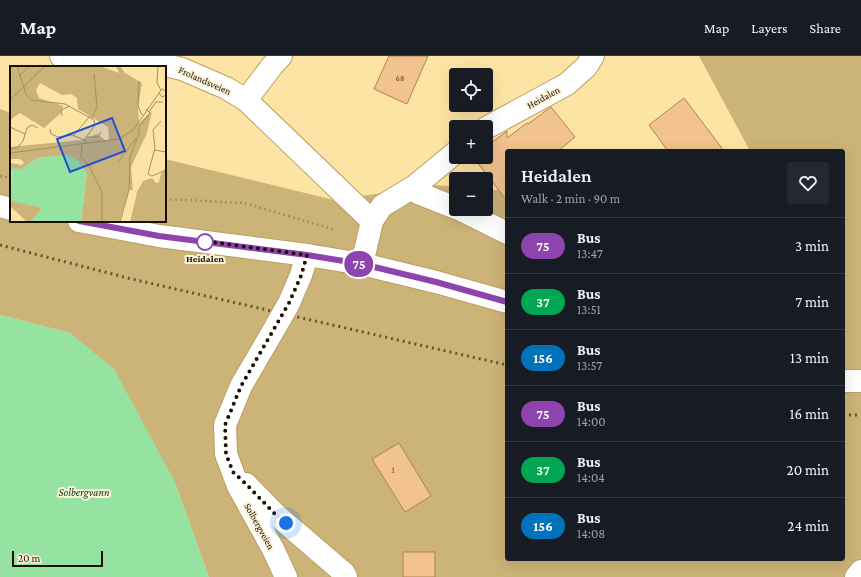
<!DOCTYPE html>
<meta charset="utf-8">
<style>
body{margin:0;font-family:"Crimson Pro",serif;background:#242831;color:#f1f3f6;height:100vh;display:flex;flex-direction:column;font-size:15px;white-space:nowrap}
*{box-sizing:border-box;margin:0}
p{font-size:13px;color:#9ea1a6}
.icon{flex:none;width:22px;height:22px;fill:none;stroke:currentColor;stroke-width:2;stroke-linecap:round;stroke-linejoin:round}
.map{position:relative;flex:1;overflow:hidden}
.details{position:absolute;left:505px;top:93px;width:340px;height:412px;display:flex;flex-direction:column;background:#171b24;border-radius:4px;box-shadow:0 4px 16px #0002}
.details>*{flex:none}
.badge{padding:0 8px;border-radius:13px;font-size:14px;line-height:26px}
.buttons{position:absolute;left:449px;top:12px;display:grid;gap:8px}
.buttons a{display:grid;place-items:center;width:44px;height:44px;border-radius:4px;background:#171b24;box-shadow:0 4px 16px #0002;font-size:20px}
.scale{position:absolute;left:12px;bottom:10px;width:91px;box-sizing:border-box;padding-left:4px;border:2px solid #191000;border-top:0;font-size:11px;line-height:14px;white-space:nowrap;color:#191000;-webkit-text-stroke:3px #fdf3da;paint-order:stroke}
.you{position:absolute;width:20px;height:20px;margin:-10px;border:3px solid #fff;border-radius:50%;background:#1a73e8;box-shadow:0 0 0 6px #1a73e833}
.map>.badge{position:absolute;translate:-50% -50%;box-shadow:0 0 0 2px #fff}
.round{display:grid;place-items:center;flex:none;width:42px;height:42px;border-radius:4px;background:#242831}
.overview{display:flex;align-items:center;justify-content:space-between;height:68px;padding:0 16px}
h1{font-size:19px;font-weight:600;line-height:30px}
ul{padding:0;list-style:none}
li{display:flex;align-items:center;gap:12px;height:56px;padding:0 16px;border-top:1px solid #363941}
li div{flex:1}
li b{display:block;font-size:15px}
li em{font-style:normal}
li .badge{min-width:44px;font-weight:700;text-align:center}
header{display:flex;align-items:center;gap:24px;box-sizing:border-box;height:56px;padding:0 20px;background:#171b24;border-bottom:1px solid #363941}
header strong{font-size:19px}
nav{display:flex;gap:22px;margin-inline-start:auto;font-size:14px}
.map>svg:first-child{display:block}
.green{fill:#ccb377}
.water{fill:#96e3a1}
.building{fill:#f2c28f;stroke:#af8251}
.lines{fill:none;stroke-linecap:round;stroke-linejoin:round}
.minor-casing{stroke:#b99f61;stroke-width:24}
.major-casing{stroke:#b99f61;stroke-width:24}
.path{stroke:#a49164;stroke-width:2.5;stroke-dasharray:2 3;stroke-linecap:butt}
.minor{stroke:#fff;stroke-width:22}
.major{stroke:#fff;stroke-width:22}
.rail{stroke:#625435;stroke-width:3;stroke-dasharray:2 4;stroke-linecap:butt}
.minor-bridge-casing{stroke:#b99f61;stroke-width:24;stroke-linecap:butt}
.minor-bridge{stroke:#fff;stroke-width:22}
.line-casing{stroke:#fff;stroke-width:9}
.line{stroke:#8e44ad;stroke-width:6}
.walk{stroke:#191000;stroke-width:4;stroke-dasharray:0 7.2}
.stop-dot{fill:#fff;stroke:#8e44ad;stroke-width:2}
.labels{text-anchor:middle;stroke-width:4;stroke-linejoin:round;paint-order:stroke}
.number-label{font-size:8px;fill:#4f3c24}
.street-label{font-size:10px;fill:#191000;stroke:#fdf3da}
.stop-label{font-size:10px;font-weight:bold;fill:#191000;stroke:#fdf3da}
.water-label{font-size:11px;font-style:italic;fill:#013d14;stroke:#fdf3da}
.inset-road{fill:none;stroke:#a28f62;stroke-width:1}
.view{fill:#1d4ed8;fill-opacity:0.15;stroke:#1d4ed8;stroke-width:2}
.inset-edge{fill:none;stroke:#191000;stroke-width:2}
</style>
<header>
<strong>Map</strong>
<nav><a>Map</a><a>Layers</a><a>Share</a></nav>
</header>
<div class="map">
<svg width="861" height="521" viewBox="0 0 861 521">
<rect width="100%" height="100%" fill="#fee4a4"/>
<polygon class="green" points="699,0 861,0 861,521 209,521 174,424 70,277 0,259 0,53 11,57 11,165 165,165 165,103 334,144 437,129 456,131 456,153 486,153 486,133 507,135 507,503 843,503 843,95 750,95"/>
<polygon class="water" points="0,259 70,277 114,313 174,424 209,521 0,521"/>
<g class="building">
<polygon points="389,0 428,0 407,48 374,33"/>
<polygon points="684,42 724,95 668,95 649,69"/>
<polygon points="551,51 575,81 558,95 507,95 507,145 473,101 486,101 486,91 507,75 507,82 527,67 528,68"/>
<polygon points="399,387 431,440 405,456 372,403"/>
<rect x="403" y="496" width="32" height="25"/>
</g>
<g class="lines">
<defs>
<g id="minor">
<polyline points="61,0 69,2 162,8 182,13 226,32 246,44 372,165"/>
<polyline points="246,44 272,10 281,0"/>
<polyline points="486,72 567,28 586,11 593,0"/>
<polyline points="415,130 418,137 456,152"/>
<polyline points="459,153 507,177"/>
<polyline points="362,208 372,165 382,150 415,130 456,96"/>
<polyline points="289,247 301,219 307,199"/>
<polyline points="276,270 241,330 225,369 226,398 238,430 273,493 286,521"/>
<polyline points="246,428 274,457 344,517 346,521"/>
<polyline points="856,521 861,515"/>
</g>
<g id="major">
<polyline points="0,150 11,153"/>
<polyline points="79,165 159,180 307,199 362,208 436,226 507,246"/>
<polyline points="843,325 861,325"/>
</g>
</defs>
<use href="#minor" class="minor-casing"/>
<use href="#major" class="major-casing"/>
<g class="path">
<polyline points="0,120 11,122"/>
<polyline points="165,143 244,147 336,174"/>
</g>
<use href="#minor" class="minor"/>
<use href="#major" class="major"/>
<g class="rail">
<polyline points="0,189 132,223 507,309"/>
<polyline points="843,359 861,359"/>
</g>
<defs>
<polyline id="minor-bridge" points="276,270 289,247"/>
</defs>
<use href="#minor-bridge" class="minor-bridge-casing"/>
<use href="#minor-bridge" class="minor-bridge"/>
</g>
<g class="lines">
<defs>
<polyline id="line" points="79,165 159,180 307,199 362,208 436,226 507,246"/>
</defs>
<use href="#line" class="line-casing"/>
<use href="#line" class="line"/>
<polyline class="walk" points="205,186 203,185 307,199 301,220 289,247 241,330 225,369 226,398 233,416 247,429 274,457 286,467"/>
</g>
<circle class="stop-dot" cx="205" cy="186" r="8"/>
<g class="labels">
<g class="number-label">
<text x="400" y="25">68</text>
<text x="393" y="417">1</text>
</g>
<g class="street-label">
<text transform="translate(205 24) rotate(24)" y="4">Frolandsveien</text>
<text transform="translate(543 41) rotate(-29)" y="4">Heidalen</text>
<text transform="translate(260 470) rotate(61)" y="4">Solbergveien</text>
</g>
<g class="stop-label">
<text x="205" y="206">Heidalen</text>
</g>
<g class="water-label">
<text x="84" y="440">Solbergvann</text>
</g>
</g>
<g transform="translate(10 10)">
<rect width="156" height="156" fill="#fee4a4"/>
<path d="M0,0H90L109,7L106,0H110L115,7L132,17L128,41L129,57L142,45L137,67L121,101L123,124H119L109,156H71L77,107L42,91H30L11,103L1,105L0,112V97L12,99L14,96L10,93H0V81L72,74L87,68L96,75L99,73L98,61L68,43L67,32L61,28L52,29L30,17L26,24L29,32L53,40L52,46L34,62L10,47L0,54ZM156,102V156H120L127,127L124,125L127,126L133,115L142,112L146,117L149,116L151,108ZM0,135L28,139L32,143L21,156H17L0,140Z" fill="#ccb377"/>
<path d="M58,89L69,96L77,107L71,156H21L32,142L0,135L2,102L11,103L30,91Z" fill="#96e3a1"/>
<path class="inset-road" d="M7,0L16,28L21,34L55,38L84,54L85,59L75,73V77M148,0L147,17L151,24M9,10L20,0M129,15L128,40L132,49M156,25L152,23L149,27L152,31L156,29M0,34L35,0M139,46L146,36H153M52,50L51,44L60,40M82,52L87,41L84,8M151,55L143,64L145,82L138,108L142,110L156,104M0,61L15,68M40,63L41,68L48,71L62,69L75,74M64,69L80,50M77,71H88L91,66M72,78L71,91L80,101L92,127V156M0,83L8,81L13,75L17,62L22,59L28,62M144,84L156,86M0,87L109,73L124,63L149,27M108,96L126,72M110,156L119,124L120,91L129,68V61L140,47L136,43"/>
<path class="view" d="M102,52L115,85L60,106L47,73Z"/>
<rect width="156" height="156" class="inset-edge"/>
</g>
</svg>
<div class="buttons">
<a><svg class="icon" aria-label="locate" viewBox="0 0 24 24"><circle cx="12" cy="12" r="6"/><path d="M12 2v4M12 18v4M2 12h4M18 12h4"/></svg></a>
<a>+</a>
<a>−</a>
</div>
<div class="scale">20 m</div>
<div class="you" style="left:286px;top:467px"></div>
<b class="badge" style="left:359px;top:208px;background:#8e44ad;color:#fff">75</b>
<section class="details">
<div class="overview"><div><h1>Heidalen</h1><p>Walk · 2 min · 90 m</p></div><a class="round"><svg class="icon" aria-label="heart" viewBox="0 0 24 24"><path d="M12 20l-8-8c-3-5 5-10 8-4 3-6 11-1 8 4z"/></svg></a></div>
<ul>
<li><span class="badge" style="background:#8e44ad;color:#fff">75</span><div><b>Bus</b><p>13:47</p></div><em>3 min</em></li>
<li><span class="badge" style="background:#00a651;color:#fff">37</span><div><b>Bus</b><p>13:51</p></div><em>7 min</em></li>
<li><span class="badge" style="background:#0072bc;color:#fff">156</span><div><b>Bus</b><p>13:57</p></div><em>13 min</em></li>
<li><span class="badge" style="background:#8e44ad;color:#fff">75</span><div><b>Bus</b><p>14:00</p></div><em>16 min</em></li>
<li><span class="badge" style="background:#00a651;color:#fff">37</span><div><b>Bus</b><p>14:04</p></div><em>20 min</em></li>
<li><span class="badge" style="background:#0072bc;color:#fff">156</span><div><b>Bus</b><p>14:08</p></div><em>24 min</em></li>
</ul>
</section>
</div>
